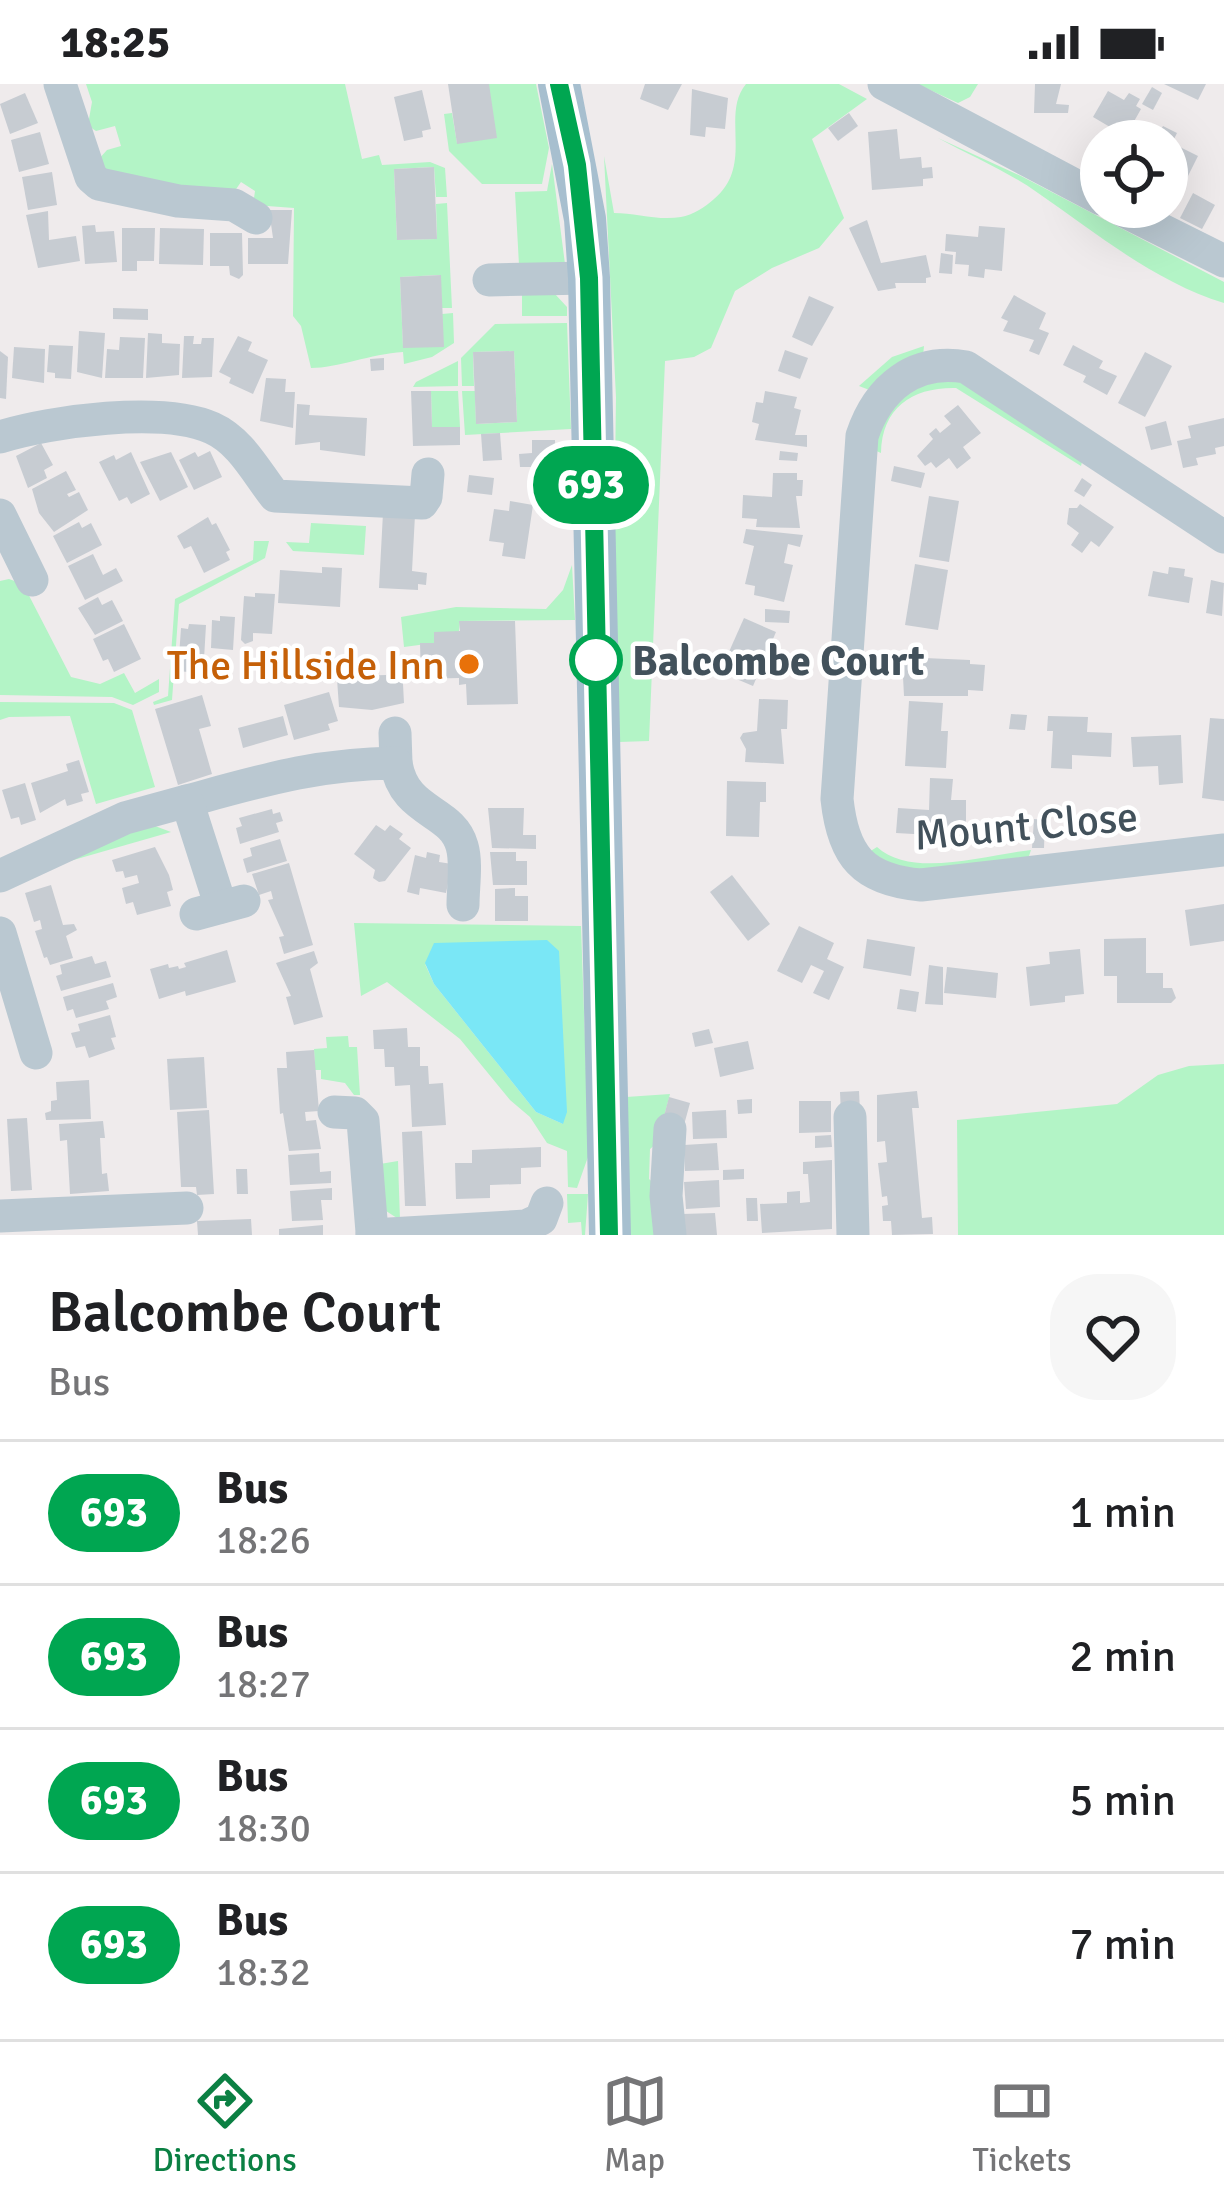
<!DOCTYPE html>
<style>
body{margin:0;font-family:Signika,sans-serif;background:#f6f6f6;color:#202124;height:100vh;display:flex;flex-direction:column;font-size:45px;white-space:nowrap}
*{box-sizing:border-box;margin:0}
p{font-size:39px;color:#757577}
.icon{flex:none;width:66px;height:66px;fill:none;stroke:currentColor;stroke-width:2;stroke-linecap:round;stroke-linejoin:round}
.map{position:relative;height:1151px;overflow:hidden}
.details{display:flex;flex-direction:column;background:#fff;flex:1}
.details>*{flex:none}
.badge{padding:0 24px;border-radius:39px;font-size:42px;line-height:78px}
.controls{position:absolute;left:1080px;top:36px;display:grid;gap:24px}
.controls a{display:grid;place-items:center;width:108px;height:108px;border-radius:50%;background:#fff;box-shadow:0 12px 48px #0002;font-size:60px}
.map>.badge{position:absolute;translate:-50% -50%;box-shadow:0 0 0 6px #fff}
.round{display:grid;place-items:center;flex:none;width:126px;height:126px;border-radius:48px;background:#f6f6f6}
.head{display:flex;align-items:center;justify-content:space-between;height:204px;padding:0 48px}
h1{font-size:57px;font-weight:600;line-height:90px}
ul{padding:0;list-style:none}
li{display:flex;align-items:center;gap:36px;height:144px;padding:0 48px;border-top:3px solid #e0e0e0}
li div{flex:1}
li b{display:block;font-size:45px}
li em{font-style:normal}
li .badge{min-width:132px;font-weight:700;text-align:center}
.status{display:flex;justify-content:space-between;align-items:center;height:84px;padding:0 60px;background:#fff;direction:ltr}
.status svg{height:33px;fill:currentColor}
.dock{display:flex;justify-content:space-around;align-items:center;height:168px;border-top:3px solid #e0e0e0;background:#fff;font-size:33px;color:#757577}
.dock a{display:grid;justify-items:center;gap:6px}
.dock .selected{color:#0b8043}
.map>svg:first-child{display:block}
.green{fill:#b3f4c6;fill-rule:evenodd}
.water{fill:#7ae7f6}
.building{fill:#c7ccd2}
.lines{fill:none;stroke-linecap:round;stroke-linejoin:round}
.minor{stroke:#bac8d1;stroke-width:33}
.major{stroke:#a7bfcf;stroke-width:42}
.line-casing{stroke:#fff;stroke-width:27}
.line{stroke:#00a651;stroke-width:18}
.stop-dot{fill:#fff;stroke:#00a651;stroke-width:6}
.food-dot{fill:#e8710a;stroke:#fff;stroke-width:4.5}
.labels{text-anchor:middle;stroke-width:9;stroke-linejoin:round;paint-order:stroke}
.stop-label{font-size:42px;font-weight:bold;fill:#42515b;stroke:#fff;text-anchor:start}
.food-label{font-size:42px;fill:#c56008;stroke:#fff;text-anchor:end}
.street-label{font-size:42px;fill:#42515b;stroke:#fff}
</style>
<div class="status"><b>18:25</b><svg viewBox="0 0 49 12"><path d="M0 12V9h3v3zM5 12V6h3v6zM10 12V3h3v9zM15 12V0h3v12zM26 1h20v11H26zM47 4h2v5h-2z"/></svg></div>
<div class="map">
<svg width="1224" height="1151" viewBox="0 0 1224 1151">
<rect width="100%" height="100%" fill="#efebec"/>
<g class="green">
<path d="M86,0H345L362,75L379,71L382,81L430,78L445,84L447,113H436L434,83L394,85L397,156L437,155L436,120L447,119L452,224H442L440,191L400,193L403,263L443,262L442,230L453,229L454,259L432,273L404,280L403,268C371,270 337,284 311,284L301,242L293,232L294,124L253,121L255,107L241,98L232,111L108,91L98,76L107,66L121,62L115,42L96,47L84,39L89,35L92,18Z"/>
<polygon points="489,0 536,0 549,64 542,100 482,100 449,67 444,30 452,29 457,59"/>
<path d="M746,0H839L867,15L812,55L844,134L819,164L772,184L735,207L711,264L694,273L665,277L649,657L619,658L611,693L616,313L604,72L614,129C635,129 659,137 681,133C693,131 705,123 714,115C755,81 720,31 746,0Z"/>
<polygon points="917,0 978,0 970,13 958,19"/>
<path d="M938,54L1021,92L1224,198V219C1155,198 1096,149 1038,109C1007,87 971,72 938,54Z"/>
<polygon points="552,80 565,180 519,181 515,108 547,107"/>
<polygon points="554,209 567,223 567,232 522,232 522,211"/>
<polygon points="567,239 571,345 465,351 462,307 475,307 476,340 517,338 514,267 473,268 474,302 462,302 461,274 495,240"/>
<polygon points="924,262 923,272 872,307 859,302 892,273"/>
<polygon points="458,277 458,302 413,303 416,298"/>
<path d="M956,290L1084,370L1081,382L956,304C913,303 882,323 881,369L874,366C873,312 914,304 956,290Z"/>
<polygon points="431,307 458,307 460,343 432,343"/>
<polygon points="311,439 366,442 364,471 293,467 286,458 309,459"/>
<polygon points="254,457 269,457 265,474 179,520 172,616 154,621 153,618 168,612 175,515 253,476"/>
<polygon points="572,481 575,536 460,537 459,547 434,559 404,563 401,533 456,523 546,525 563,506"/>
<polygon points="9,495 23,500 71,593 100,600 124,589 135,609 159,595 159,608 133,621 112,613 0,611 0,497"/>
<polygon points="0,618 114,619 132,626 155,703 96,720 70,632 9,633 0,636"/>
<polygon points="155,742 171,748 63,779 102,756"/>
<path d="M877,763C912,795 985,771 1031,766L1027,778L908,789L869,768Z"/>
<path d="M354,839L581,842L589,1070L577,1104L568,1103L567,1067L547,1059L530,1033L510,1016L460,955L387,898L361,912ZM425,880L563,1040L536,1028L434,900Z"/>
<polygon points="348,952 349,963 357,963 360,1011 354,1011 345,999 321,995 321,986 315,986 314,965 327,964 326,953"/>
<polygon points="1224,980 1224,1151 958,1151 957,1036 1117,1020 1158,991 1189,982"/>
<polygon points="670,1010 657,1059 650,1065 649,1095 657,1102 661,1151 630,1151 626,1013"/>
<polygon points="398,1077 400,1136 383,1125 380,1080"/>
<polygon points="567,1110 588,1110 585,1151 582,1151 581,1138 568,1139"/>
</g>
<polygon class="water" points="547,856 559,867 567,1028 563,1040 536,1028 434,900 425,879 434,859"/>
<g class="building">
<polygon points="448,0 489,0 497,54 457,60"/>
<polygon points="645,0 682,0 668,26 640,15"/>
<polygon points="1035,0 1061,0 1056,20 1069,21 1068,29 1034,29"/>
<polygon points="1164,0 1206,0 1198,16"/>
<polygon points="1152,3 1162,9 1153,26 1142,20"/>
<polygon points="692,5 728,14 725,45 706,43 705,53 690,51"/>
<polygon points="422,6 431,45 422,47 423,53 404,57 394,13"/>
<polygon points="1108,7 1124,16 1129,9 1140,15 1136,22 1141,25 1123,57 1102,57 1110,43 1093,33"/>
<polygon points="25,9 38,39 10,50 0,20"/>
<polygon points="849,29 858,42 838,57 828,44"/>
<polygon points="1163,42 1177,49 1172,59 1198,72 1185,98 1167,89 1167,57 1155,57"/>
<polygon points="897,45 900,75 921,73 922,84 932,83 933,94 923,95 923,102 872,106 868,48"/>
<polygon points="40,48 49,80 19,88 11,56"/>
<polygon points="434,83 437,155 397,156 394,85"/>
<polygon points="52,88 57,121 28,126 22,93"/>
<polygon points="1193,109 1215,121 1202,145 1180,134"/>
<polygon points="269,126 292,126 288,180 248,180 248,154 273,154"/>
<polygon points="48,127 49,156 76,152 80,177 38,184 26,131"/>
<polygon points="867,136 881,179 926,171 931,193 926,194 926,199 895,199 896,204 878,207 849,144"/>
<polygon points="95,141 96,148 114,147 117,178 85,180 82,142"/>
<polygon points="979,142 1005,144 1002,187 985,185 984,194 968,192 969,181 955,180 956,168 945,167 946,150 978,153"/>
<polygon points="122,144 155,144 154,177 137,177 137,187 122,187"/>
<polygon points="160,144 204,145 203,181 159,180"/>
<polygon points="210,149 242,149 243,191 239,195 230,191 229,182 210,182"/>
<polygon points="941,169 953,171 952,190 939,189"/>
<polygon points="441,191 444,263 403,264 400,193"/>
<polygon points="1014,211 1046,229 1039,245 1049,249 1039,271 1029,267 1034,256 1003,247 1008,237 1001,234"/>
<polygon points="809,212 834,223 812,262 792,253"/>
<polygon points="113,224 148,225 148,236 113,235"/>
<polygon points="79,247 105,249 102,294 77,288"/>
<polygon points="148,249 162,250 162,259 180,260 179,291 146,294"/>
<polygon points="184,252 194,252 193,260 201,260 202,254 214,254 212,293 182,294"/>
<polygon points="238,252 252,258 248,267 268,276 253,310 229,299 231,294 219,288"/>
<polygon points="120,253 145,254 143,294 105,294 107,265 119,266"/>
<polygon points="49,261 73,262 71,295 55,294 55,289 47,288"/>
<polygon points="1073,261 1103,277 1099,284 1117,292 1107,311 1083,298 1086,292 1063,281"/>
<polygon points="14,263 45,265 44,299 12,294"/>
<polygon points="785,266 808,274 800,295 778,287"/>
<polygon points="0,267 8,273 6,315 0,314"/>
<polygon points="514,267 517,338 476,340 473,268"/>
<polygon points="1145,268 1172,282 1145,333 1118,319"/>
<polygon points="384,274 384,286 371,287 370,275"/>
<polygon points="266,294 286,295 285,308 295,308 293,344 260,337"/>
<polygon points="411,307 431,307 432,343 460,343 460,361 413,362"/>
<polygon points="765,307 797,313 794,324 801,326 795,351 807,351 807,363 755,356 759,340 752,338 756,318 763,319"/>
<polygon points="297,320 310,321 309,331 367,334 365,372 320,366 320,358 295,361"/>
<polygon points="958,321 981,349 963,363 971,374 957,385 949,374 936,384 931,378 925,382 917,372 933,355 929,350 936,344 940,349 951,340 944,332"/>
<polygon points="1224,334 1224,362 1215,364 1216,370 1196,374 1198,381 1183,384 1177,357 1191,354 1188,342"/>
<polygon points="1166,337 1172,361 1151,366 1145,343"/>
<polygon points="500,349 502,376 483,377 481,350"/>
<polygon points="532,356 555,356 556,393 543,393 542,383 520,383 519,370 532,369"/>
<polygon points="41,359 53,381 44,386 47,394 28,404 16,372"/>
<polygon points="210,367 222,393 194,406 179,376 195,368 198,373"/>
<polygon points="780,367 798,369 797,377 779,376"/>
<polygon points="131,368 150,410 131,420 127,413 119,417 99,378 114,371 116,376"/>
<polygon points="171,368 188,403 160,417 140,378"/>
<polygon points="894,382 925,389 921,404 891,397"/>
<polygon points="66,387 76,406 67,410 69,413 79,408 88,426 54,448 39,429 32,405"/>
<polygon points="773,389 797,389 797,396 803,396 802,412 796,412 800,444 756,443 757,435 742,434 743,411 772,413"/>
<polygon points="469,391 494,394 492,411 467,408"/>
<polygon points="1082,394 1092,401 1084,413 1074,407"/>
<polygon points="929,412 959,417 949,478 919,473"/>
<polygon points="510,417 533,421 525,475 502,472 504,459 489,457 494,425 509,427"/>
<polygon points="1080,420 1114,443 1099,463 1091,457 1082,469 1071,461 1079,449 1067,440 1069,424 1077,424"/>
<polygon points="383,429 415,431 412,487 427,489 426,501 418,500 418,506 379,504"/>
<polygon points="208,433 212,441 216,439 230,466 226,468 230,476 204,489 191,462 184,465 177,452"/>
<polygon points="79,438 82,444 91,439 102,461 67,479 53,452"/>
<polygon points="746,445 803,451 800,463 788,460 784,479 793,481 784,518 754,511 755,502 745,500 754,462 743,459"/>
<polygon points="93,470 103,491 116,484 123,497 85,516 68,482"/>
<polygon points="915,480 948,486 938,546 905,541"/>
<polygon points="322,483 342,484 340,523 278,519 280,486 322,489"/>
<polygon points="1169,483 1185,485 1184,492 1193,494 1189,519 1148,512 1153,487 1168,490"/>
<polygon points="1211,496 1224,499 1222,532 1206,529"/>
<polygon points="255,509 275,510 272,550 253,549 253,557 245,560 241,556 244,512 255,513"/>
<polygon points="98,513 102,521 112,516 123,537 95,551 78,524"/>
<polygon points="765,525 790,527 789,539 765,538"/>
<polygon points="220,532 235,533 233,566 211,564 212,536 220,537"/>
<polygon points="744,534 776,548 753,602 720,588"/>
<polygon points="459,537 515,537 518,620 467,621 466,600 459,601 459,594 421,595 420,559 434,559 434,548 460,547"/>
<polygon points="124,540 141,575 114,588 108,575 103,577 93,555"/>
<polygon points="189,540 206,541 204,575 195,574 194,582 188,588 178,587 181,544 188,545"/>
<polygon points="902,573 970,576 970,580 985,581 983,607 968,606 968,612 904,612"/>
<polygon points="340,576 356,580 357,592 386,591 389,576 398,576 402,581 404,619 372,626 339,623 336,581"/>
<polygon points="329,608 338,637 328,640 330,646 294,656 284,621"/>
<polygon points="202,611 211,642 199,645 212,690 178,701 155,625"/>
<polygon points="759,615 788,616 787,645 781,645 784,680 745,678 746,665 740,654 743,649 757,647"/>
<polygon points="909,617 943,619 941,647 948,647 946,684 905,682"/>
<polygon points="1011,630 1027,631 1025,646 1009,645"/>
<polygon points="283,632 288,651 243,664 238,644"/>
<polygon points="1048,632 1088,633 1087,648 1112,649 1111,673 1072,671 1072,685 1051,684 1053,647 1047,647"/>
<polygon points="1210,634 1224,635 1224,717 1202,714"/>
<polygon points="1181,651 1183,699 1159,701 1158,682 1133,683 1131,653"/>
<polygon points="79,676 89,708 81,710 83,717 67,722 65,715 40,729 31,699 68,687 66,680"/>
<polygon points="930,694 953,695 951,716 966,716 966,753 896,749 898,724 929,726"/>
<polygon points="727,697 766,698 766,718 760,718 759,753 726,752"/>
<polygon points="25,699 36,736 21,741 19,733 11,735 2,706"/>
<polygon points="488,724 524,724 523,751 536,751 536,765 492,764"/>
<polygon points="272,725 273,730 280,728 283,737 276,739 279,748 240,760 236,744 242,742 239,734"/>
<polygon points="1034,735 1045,736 1044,764 1032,764"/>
<polygon points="376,741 385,747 390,741 403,750 399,755 411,764 385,797 379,798 373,794 375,786 354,770"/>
<polygon points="280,755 287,777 247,789 243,775 252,772 250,764"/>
<polygon points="155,763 169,791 173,806 167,808 171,822 137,831 133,818 126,820 122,804 139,799 137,791 125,794 123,787 116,788 112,776"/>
<polygon points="427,768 440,771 439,778 452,780 446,809 420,804 419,811 407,808 415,771 426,774"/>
<polygon points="490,768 516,768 516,777 527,777 527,801 493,801"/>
<polygon points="289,779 313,861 284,870 279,853 284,852 268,816 273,815 271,807 259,811 252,790"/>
<polygon points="732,791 770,840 748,857 710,808"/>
<polygon points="51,801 63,841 74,840 77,846 66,852 73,874 50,881 47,873 44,874 35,847 42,845 40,836 34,838 25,809"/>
<polygon points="515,804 515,812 528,812 528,837 495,837 495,805"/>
<polygon points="1224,820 1224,857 1190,862 1185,826"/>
<polygon points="799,842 834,859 827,875 844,883 829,916 813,909 824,887 811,881 802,899 777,887"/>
<polygon points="1146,854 1146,889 1163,889 1163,904 1172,904 1176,914 1171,919 1117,919 1117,892 1104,892 1104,855"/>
<polygon points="867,855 915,863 911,892 863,884"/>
<polygon points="1080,865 1084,910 1065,912 1065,918 1030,922 1026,883 1050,880 1049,868"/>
<polygon points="227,866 236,898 186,912 185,907 159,915 150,885 168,880 169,884 178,882 179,885 186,883 184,879"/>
<polygon points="314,867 318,879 310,885 323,933 294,941 286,913 291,912 276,879"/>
<polygon points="92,872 95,880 106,877 111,893 61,907 56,892 62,890 60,881"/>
<polygon points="929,881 943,883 943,921 925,920"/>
<polygon points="947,883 998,889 996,914 944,909"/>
<polygon points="113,899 117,913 106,917 109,925 76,934 73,925 67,927 63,913"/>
<polygon points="900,905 919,908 916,928 897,925"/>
<polygon points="110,931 116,953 111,954 115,965 89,974 85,962 76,964 71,949 80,947 78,940"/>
<polygon points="407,944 408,963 420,963 420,982 428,982 429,1000 443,999 446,1041 412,1043 410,1001 395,1002 394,983 385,983 384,965 374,965 373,946"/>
<polygon points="709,945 713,959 695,963 692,949"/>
<polygon points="748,957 754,985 720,993 714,964"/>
<polygon points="314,966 319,1027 305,1028 306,1037 316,1036 321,1065 289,1067 283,1029 280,1030 277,984 287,984 286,968"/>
<polygon points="204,973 207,1024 170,1026 167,975"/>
<polygon points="89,996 91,1035 46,1036 45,1029 51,1027 51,1017 57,1016 56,998"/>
<polygon points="859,1007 860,1028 841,1030 840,1008"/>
<polygon points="917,1007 919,1024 912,1024 922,1134 932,1133 933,1150 892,1151 891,1137 883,1137 882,1122 888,1121 887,1112 882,1113 878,1079 887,1078 885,1057 877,1058 877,1011"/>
<polygon points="669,1013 690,1019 684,1041 663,1036"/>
<polygon points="752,1015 752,1029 738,1030 737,1016"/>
<polygon points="799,1017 831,1017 831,1048 799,1049"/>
<polygon points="209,1026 214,1110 197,1111 196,1103 181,1103 177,1028"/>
<polygon points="726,1026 727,1054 693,1055 692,1028"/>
<polygon points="27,1034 32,1106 11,1107 7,1035"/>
<polygon points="103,1037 105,1054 100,1054 102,1090 107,1089 109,1107 70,1110 67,1056 60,1057 59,1040"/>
<polygon points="422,1047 426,1122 405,1122 402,1048"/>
<polygon points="831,1051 832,1063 815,1064 815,1052"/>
<polygon points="717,1059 719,1086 685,1087 684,1061"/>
<polygon points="541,1063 541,1083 521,1084 521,1100 490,1101 490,1114 456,1115 455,1079 472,1079 472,1066"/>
<polygon points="319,1069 320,1088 331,1087 331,1099 290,1101 288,1071"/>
<polygon points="832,1076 832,1145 762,1149 760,1120 787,1119 787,1108 800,1107 800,1119 810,1118 808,1090 803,1090 803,1078"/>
<polygon points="236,1085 247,1085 248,1110 237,1110"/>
<polygon points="744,1085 744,1095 723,1096 723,1086"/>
<polygon points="719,1096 720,1123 686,1125 684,1098"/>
<polygon points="332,1104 332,1116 321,1116 323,1136 292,1137 290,1107"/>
<polygon points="746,1114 757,1114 758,1137 747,1137"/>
<polygon points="715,1129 717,1151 683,1151 682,1130"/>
<polygon points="251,1135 252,1151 198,1151 197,1137"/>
<polygon points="323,1141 323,1151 279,1151 279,1145"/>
</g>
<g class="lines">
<g class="minor">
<polyline points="60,0 91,93 99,100 178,117 234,121 256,134"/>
<polyline points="884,0 1101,115"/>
<polyline points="1116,123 1224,177"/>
<polyline points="489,196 589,194"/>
<path d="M0,353C51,337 163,322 212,344C241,357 256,388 275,412L422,419L426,413L428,390"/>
<polyline points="0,431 32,496"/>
<path d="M1224,453L966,283C914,274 878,304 862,352L837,715C843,772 863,796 921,801L1224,766"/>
<polyline points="395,649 396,679"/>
<path d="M187,717C264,696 316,680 396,679C404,730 452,725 462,762C467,779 463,803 463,821"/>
<polyline points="0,792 125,734 187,717 221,823"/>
<polyline points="196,830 244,817"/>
<polyline points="0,849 36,969"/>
<polyline points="334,1028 355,1029 363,1037 372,1148"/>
<polyline points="850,1033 853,1151"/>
<polyline points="0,1132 187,1124"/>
<polyline points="372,1151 526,1142 541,1135 547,1119"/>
<polyline points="670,1151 666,1112 670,1045"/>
</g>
<polyline class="major" points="559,0 585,135 589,194 610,1151"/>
</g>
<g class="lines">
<defs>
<polyline id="line" points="559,0 577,81 589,194 609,1151"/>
</defs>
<use href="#line" class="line-casing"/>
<use href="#line" class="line"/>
</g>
<circle class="stop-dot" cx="596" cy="576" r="24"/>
<circle class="food-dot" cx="469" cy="580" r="12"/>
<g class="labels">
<g class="stop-label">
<text x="632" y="591">Balcombe Court</text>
</g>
<g class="food-label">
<text x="445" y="595">The Hillside Inn</text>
</g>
<g class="street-label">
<text transform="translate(1026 741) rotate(-5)" y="15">Mount Close</text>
</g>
</g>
</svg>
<div class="controls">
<a><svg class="icon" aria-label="locate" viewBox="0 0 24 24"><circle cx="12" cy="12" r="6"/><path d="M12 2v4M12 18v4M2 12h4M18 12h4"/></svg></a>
</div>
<b class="badge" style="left:591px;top:401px;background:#00a651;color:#fff">693</b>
</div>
<section class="details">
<div class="head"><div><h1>Balcombe Court</h1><p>Bus</p></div><a class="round"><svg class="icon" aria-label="heart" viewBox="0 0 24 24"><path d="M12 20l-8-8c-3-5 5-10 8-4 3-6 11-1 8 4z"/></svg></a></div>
<ul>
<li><span class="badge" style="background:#00a651;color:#fff">693</span><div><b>Bus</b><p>18:26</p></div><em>1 min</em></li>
<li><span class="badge" style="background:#00a651;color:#fff">693</span><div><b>Bus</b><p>18:27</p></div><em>2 min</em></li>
<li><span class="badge" style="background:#00a651;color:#fff">693</span><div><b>Bus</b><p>18:30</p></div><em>5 min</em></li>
<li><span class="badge" style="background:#00a651;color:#fff">693</span><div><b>Bus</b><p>18:32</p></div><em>7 min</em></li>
</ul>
</section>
<nav class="dock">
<a class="selected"><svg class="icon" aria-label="directions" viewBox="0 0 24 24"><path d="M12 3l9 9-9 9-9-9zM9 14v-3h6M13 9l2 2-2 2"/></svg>Directions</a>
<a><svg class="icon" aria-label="map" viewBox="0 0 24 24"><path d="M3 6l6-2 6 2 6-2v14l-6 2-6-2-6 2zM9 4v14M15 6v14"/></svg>Map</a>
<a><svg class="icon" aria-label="tickets" viewBox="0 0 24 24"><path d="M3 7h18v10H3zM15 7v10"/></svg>Tickets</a>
</nav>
